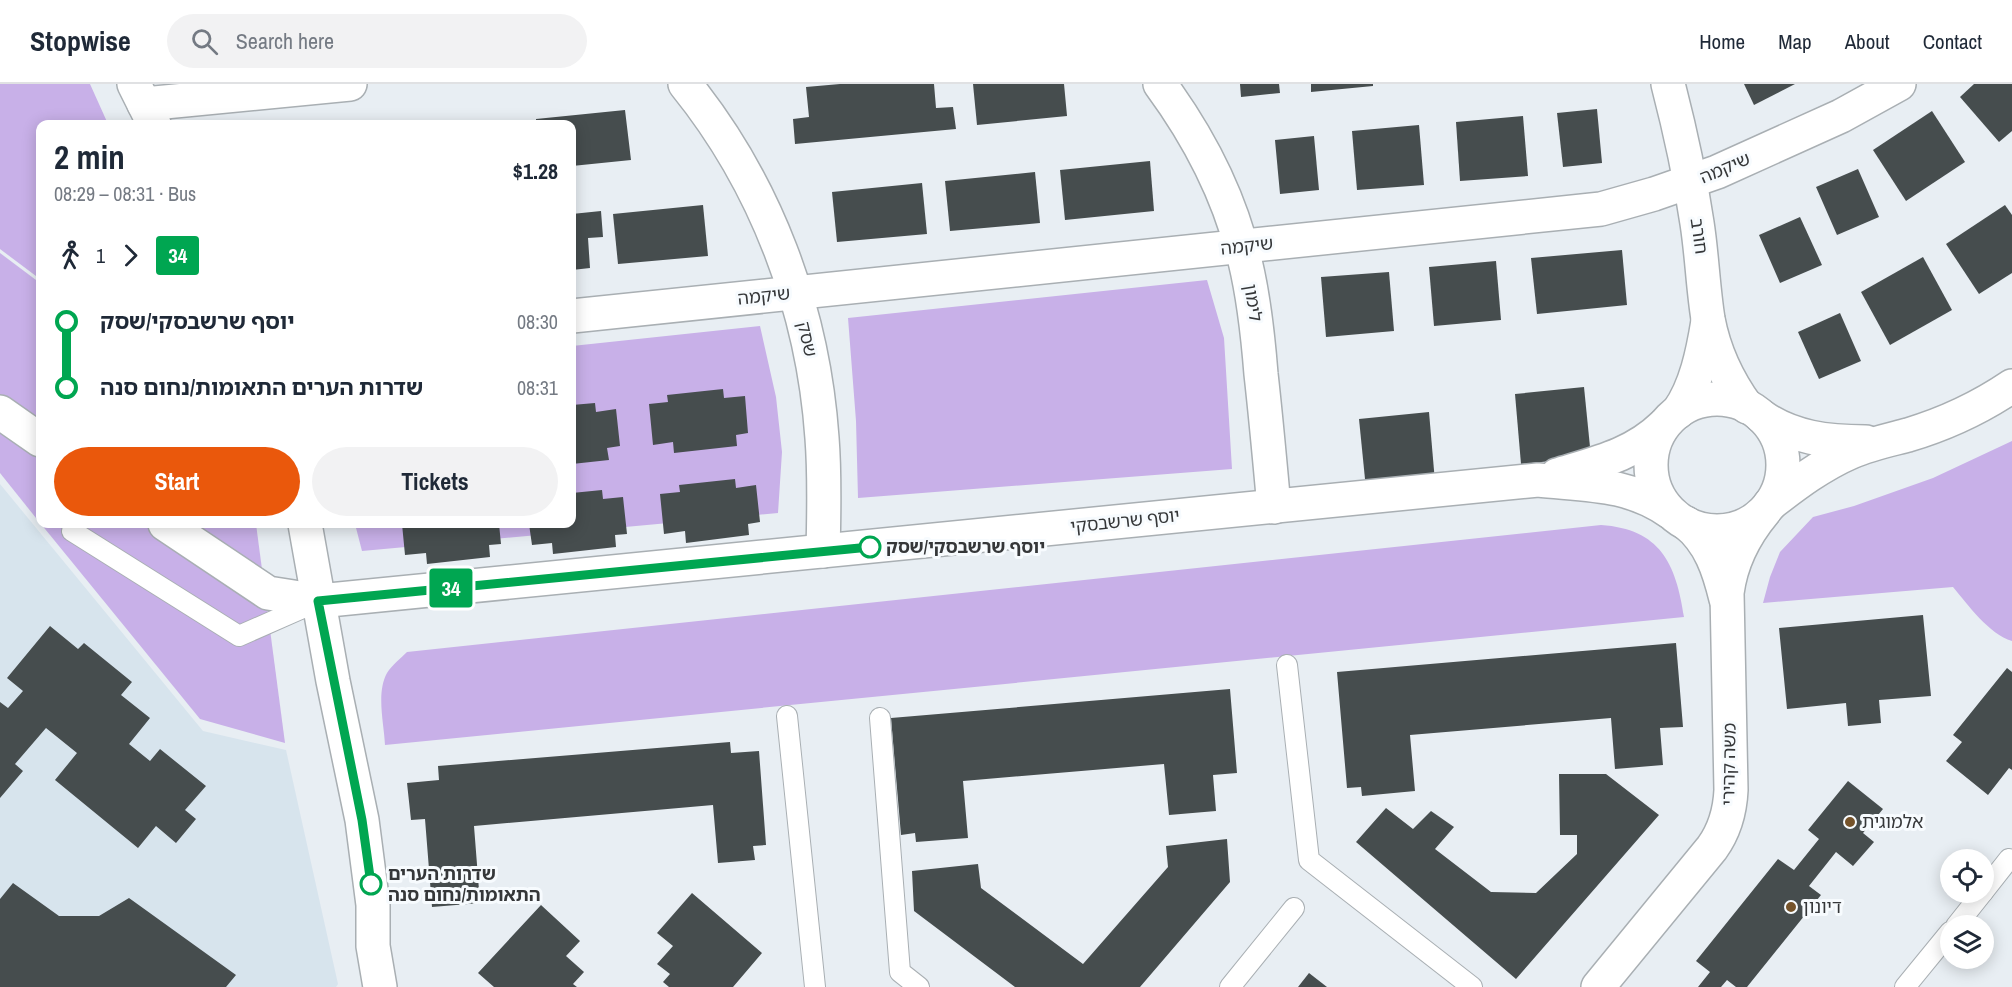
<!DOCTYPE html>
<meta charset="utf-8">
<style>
body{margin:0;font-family:"Archivo Narrow","Noto Sans Hebrew",sans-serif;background:#f2f2f3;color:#1f2937;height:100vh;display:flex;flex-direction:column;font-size:22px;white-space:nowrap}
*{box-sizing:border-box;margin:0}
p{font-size:20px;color:#747a83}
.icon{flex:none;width:33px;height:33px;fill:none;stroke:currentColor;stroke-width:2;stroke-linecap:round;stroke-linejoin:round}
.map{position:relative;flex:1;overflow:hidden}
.sheet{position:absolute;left:36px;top:36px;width:540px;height:408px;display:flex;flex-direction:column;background:#fff;border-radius:12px;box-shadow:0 3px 15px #0003}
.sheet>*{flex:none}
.badge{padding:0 12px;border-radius:4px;font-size:21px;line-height:39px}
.fabs{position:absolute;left:1940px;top:765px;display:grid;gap:12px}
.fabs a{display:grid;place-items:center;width:54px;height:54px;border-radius:50%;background:#fff;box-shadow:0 3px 15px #0003;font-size:30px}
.map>.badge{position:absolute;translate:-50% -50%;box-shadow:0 0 0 3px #fff}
.legs{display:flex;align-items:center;gap:9px;height:66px;padding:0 18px;font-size:20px}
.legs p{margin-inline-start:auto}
.headline{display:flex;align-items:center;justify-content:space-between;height:102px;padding:0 18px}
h1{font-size:33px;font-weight:700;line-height:45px}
.cta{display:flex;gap:12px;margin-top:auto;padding:12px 18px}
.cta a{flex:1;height:69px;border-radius:36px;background:#ea580c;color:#fff;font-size:24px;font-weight:700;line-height:69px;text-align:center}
.cta a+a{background:#f2f2f3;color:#1f2937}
ul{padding:0 18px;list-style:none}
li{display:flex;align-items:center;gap:21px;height:66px;font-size:22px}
li i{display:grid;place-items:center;width:9px;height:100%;margin:0 8px;background:currentColor}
li i::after{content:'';width:15px;height:15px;margin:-8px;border:4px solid;border-radius:50%;background:#fff}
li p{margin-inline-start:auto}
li:first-child i{background:linear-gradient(#0000 50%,currentColor 0)}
li:last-child i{background:linear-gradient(currentColor 50%,#0000 0)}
header{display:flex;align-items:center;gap:36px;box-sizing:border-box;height:84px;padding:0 30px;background:#fff;border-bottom:2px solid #e0e1e3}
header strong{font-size:28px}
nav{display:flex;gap:33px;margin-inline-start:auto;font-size:21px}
.search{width:420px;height:54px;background:#f2f2f3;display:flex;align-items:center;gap:15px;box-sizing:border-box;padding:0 21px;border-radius:33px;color:#747a83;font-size:22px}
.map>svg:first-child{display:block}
.built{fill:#d7e4ed}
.green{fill:#c8b0e8}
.building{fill:#464d4e}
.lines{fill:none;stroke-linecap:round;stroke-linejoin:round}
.lane-casing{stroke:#a9afb3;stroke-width:22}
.street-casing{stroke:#a9afb3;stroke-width:36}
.secondary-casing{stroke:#a9afb3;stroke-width:36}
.lane{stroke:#fff;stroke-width:20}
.street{stroke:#fff;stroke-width:33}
.secondary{stroke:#fff;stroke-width:33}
.line-1-casing{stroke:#fff;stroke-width:14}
.line-1{stroke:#00a651;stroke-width:9}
.stop-1-dot{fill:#fff;stroke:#00a651;stroke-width:3}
.poi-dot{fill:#75532a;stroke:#f7fbfe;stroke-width:2}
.labels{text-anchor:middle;stroke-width:6;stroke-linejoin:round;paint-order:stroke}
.street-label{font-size:18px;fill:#353739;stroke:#f7fbfe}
.stop-label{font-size:18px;font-weight:bold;fill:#353739;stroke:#f7fbfe;text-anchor:start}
.poi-label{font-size:18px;fill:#353739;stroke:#f7fbfe;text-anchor:start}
</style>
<header>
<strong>Stopwise</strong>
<div class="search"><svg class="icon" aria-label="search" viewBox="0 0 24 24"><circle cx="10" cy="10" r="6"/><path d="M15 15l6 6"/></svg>Search here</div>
<nav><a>Home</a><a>Map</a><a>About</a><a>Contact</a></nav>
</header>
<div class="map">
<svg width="2012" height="903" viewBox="0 0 2012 903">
<rect width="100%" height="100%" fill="#e8eef3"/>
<polygon class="built" points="0,400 203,647 286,666 338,900 336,903 0,903"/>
<g class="green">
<polygon points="0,0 90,0 108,40 40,40 40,195 0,165"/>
<polygon points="0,169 40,199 40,439 0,389"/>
<polygon points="1207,196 1224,254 1232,385 858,414 856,337 848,234"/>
<polygon points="760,242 776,313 782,368 778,429 362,467 355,440 572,440 572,262"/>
<path d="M2012,357V557C1989,550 1968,521 1953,503L1763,519L1770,493L1780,468L1813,433L1854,422L1933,394Z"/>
<polygon points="41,440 256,440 285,659 200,635"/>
<path d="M1601,441C1660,445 1676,479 1684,533L385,661C384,639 376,609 387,589C392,581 401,574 407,568Z"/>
</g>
<g class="building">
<polygon points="840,0 934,0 936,24 953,23 956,45 795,60 793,35 809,33 806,3"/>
<polygon points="973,0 1064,0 1067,32 977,41"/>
<polygon points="1240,0 1279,0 1280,9 1241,13"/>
<polygon points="1311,0 1373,0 1373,2 1311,8"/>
<polygon points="1744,0 1795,0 1754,21"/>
<polygon points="1974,0 2012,0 2012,47 1999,58 1960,13"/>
<polygon points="1597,25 1602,79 1563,83 1557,29"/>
<polygon points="625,26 631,76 572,82 572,40 536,40 536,35"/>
<polygon points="1932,27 1965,78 1906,117 1873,66"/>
<polygon points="1523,32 1528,92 1460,97 1456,38"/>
<polygon points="496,36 497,40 467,40 467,39"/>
<polygon points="1419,41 1424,101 1357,106 1352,47"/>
<polygon points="1314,52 1319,106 1280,110 1275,56"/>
<polygon points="1150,77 1154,127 1065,136 1060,86"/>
<polygon points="1858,85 1879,133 1837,151 1816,103"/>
<polygon points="1035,88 1040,139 950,147 945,97"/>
<polygon points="922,99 927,150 837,158 832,108"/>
<polygon points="703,121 708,172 618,180 613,130"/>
<polygon points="2005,121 2012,131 2012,189 1979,210 1946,160"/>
<polygon points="601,127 603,153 588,154 590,184 572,186 572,130"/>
<polygon points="1800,133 1822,181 1780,199 1759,151"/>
<polygon points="1622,166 1627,221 1537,230 1531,174"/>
<polygon points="1923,173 1952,226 1890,261 1861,208"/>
<polygon points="1496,177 1501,236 1434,242 1429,183"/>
<polygon points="1389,188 1394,247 1326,253 1321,193"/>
<polygon points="1840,229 1861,277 1819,295 1798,248"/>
<polygon points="1584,303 1591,373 1521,380 1515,310"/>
<polygon points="723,305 724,314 745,312 748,349 736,351 737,362 674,369 673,358 653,361 649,320 668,318 667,311"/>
<polygon points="595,319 596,328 616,325 620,362 607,364 609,376 572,380 572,321"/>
<polygon points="1429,328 1435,398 1366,405 1359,335"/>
<polygon points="735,395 736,404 756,401 760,438 748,440 749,451 686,459 685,447 664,450 660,410 680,408 679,401"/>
<polygon points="602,406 603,415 623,413 627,450 615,451 616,463 553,470 552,459 532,461 529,440 572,440 572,409"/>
<polygon points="402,440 499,440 501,460 489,461 490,473 427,480 426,469 405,471"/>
<polygon points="1923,531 1931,612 1879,616 1881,639 1848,642 1846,619 1787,625 1779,544"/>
<polygon points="50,542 78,565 84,559 132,598 121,611 150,634 129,660 150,677 160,665 206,702 185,726 196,735 176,759 156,742 138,764 55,696 77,669 46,644 15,680 23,687 0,714 0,618 8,624 23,607 7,594"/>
<polygon points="1676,559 1683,643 1660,644 1663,681 1615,685 1611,634 1410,651 1415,707 1362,712 1361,703 1347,704 1337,588"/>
<polygon points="2007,584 2012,588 2012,686 2009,684 1988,711 1946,677 1962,658 1953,651"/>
<polygon points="1230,605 1237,689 1213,691 1216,727 1169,731 1164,680 963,697 968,754 916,758 915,749 901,751 891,634"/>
<polygon points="730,658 731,669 759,667 766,761 753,762 755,776 718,779 713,721 474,742 480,819 432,823 425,735 411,736 407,699 439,696 438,682"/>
<polygon points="1559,690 1606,690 1659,731 1516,895 1356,758 1386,724 1413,745 1431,727 1454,743 1435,765 1491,808 1536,809 1577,770 1577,751 1560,751"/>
<polygon points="1848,697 1883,725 1863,749 1874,758 1853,782 1836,768 1809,802 1821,811 1747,903 1736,903 1727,896 1721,903 1698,903 1710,888 1696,877 1778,775 1794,786 1819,755 1808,746"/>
<polygon points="1227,755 1230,798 1140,903 1015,903 914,827 912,787 978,780 981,804 1083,880 1168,783 1166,762"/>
<polygon points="13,799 59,832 99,832 129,814 236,891 226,903 0,903 0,815"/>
<polygon points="692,809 762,869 733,903 669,903 663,898 670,890 657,880 673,862 657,849"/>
<polygon points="541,821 580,857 566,872 584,888 573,900 577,903 494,903 478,889"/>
<polygon points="1309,889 1327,903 1298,903"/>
</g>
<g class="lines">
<defs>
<g id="lane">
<polyline points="72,447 239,552 314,519"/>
<polyline points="1287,581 1309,776 1472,903"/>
<polyline points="787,632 815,903"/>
<polyline points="880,634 900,888 919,903"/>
<polyline points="1983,808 2009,775"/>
<polyline points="1956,842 1983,808"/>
<polyline points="1230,903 1294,824"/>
<polyline points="1905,903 1950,848"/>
</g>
<g id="street">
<path d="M685,0C766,100 813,225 822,354C825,392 824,430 823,467"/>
<path d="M1160,0C1199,53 1230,113 1245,177C1254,214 1258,252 1261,290C1266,334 1270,379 1274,423"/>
<path d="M1668,0C1680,46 1690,92 1697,139C1702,171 1703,204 1708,235C1714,267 1728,297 1747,323"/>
<polyline points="144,20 350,0"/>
<polyline points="572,232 1601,125 1654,110 1717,88 1841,32 1899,0"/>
<polyline points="0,328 40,356"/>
<path d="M1678,328C1696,303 1703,268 1708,237"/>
<path d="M1686,439C1710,458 1719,486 1726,515"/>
<polyline points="165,440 268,509 319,517"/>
<path d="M1598,903L1712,764C1725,746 1730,728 1731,706L1727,509C1731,478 1744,452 1764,428"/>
</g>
<g id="secondary">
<polyline points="134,0 154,40"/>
<circle cx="1717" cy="381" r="66"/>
<path d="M1761,332C1792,354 1828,358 1866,358"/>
<path d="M1557,391C1596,379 1633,371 1663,342"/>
<path d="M1770,420C1796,400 1821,381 1851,368C1870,360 1889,356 1908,351C1945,340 1981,323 2012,302"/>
<polyline points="305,440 333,597 362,736 373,821 373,862 380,903"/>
<path d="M319,517L1538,396C1586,401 1629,399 1670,428"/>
</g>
</defs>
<use href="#lane" class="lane-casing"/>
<use href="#street" class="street-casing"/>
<use href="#secondary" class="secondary-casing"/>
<use href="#lane" class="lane"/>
<use href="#street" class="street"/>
<use href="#secondary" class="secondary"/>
</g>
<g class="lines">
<defs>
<polyline id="line-1" points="371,800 362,736 318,517 870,463"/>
</defs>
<use href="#line-1" class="line-1-casing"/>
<use href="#line-1" class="line-1"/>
</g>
<g class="stop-1-dot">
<circle cx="870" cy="463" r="10"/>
<circle cx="371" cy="800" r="10"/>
</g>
<g class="poi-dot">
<circle cx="1850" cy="738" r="6"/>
<circle cx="1791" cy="823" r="6"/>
</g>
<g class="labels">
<g class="street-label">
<text transform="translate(1725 84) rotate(-23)" y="6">שיקמה</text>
<text transform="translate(1699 152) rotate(82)" y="6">חורב</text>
<text transform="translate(1247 162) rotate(-6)" y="6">שיקמה</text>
<text transform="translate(764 212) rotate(-6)" y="6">שיקמה</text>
<text transform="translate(1253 219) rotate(81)" y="6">לימון</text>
<text transform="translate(807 255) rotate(77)" y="6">שסק</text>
<text transform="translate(1125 437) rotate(-6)" y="6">יוסף שרשבסקי</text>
<text transform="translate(1729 680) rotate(-89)" y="6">משה קהירי</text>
</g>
<g class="stop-label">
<text x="886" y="469">יוסף שרשבסקי/שסק</text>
<text x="388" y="796">שדרות הערים<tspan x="388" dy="21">התאומות/נחום סנה</tspan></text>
</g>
<g class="poi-label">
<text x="1862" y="744">אלמוגית</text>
<text x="1803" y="829">דיונון</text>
</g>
</g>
</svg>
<div class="fabs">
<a><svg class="icon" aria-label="locate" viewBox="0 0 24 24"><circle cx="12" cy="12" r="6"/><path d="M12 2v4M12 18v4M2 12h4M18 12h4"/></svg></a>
<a><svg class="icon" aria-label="layers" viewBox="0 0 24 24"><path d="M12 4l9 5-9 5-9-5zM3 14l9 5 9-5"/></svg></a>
</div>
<b class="badge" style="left:451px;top:504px;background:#00a651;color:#fff">34</b>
<section class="sheet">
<div class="headline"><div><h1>2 min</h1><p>08:29 – 08:31 · Bus</p></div><b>$1.28</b></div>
<div class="legs"><svg class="icon" aria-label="walk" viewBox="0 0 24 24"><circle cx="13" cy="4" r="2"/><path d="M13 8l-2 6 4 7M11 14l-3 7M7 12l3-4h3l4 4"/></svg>1<svg class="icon" aria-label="forward" viewBox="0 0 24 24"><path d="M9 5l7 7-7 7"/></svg><b class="badge" style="background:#00a651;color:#fff">34</b></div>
<ul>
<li><i style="color:#00a651"></i><b>יוסף שרשבסקי/שסק</b><p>08:30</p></li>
<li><i style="color:#00a651"></i><b>שדרות הערים התאומות/נחום סנה</b><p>08:31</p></li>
</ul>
<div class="cta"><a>Start</a><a>Tickets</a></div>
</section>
</div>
